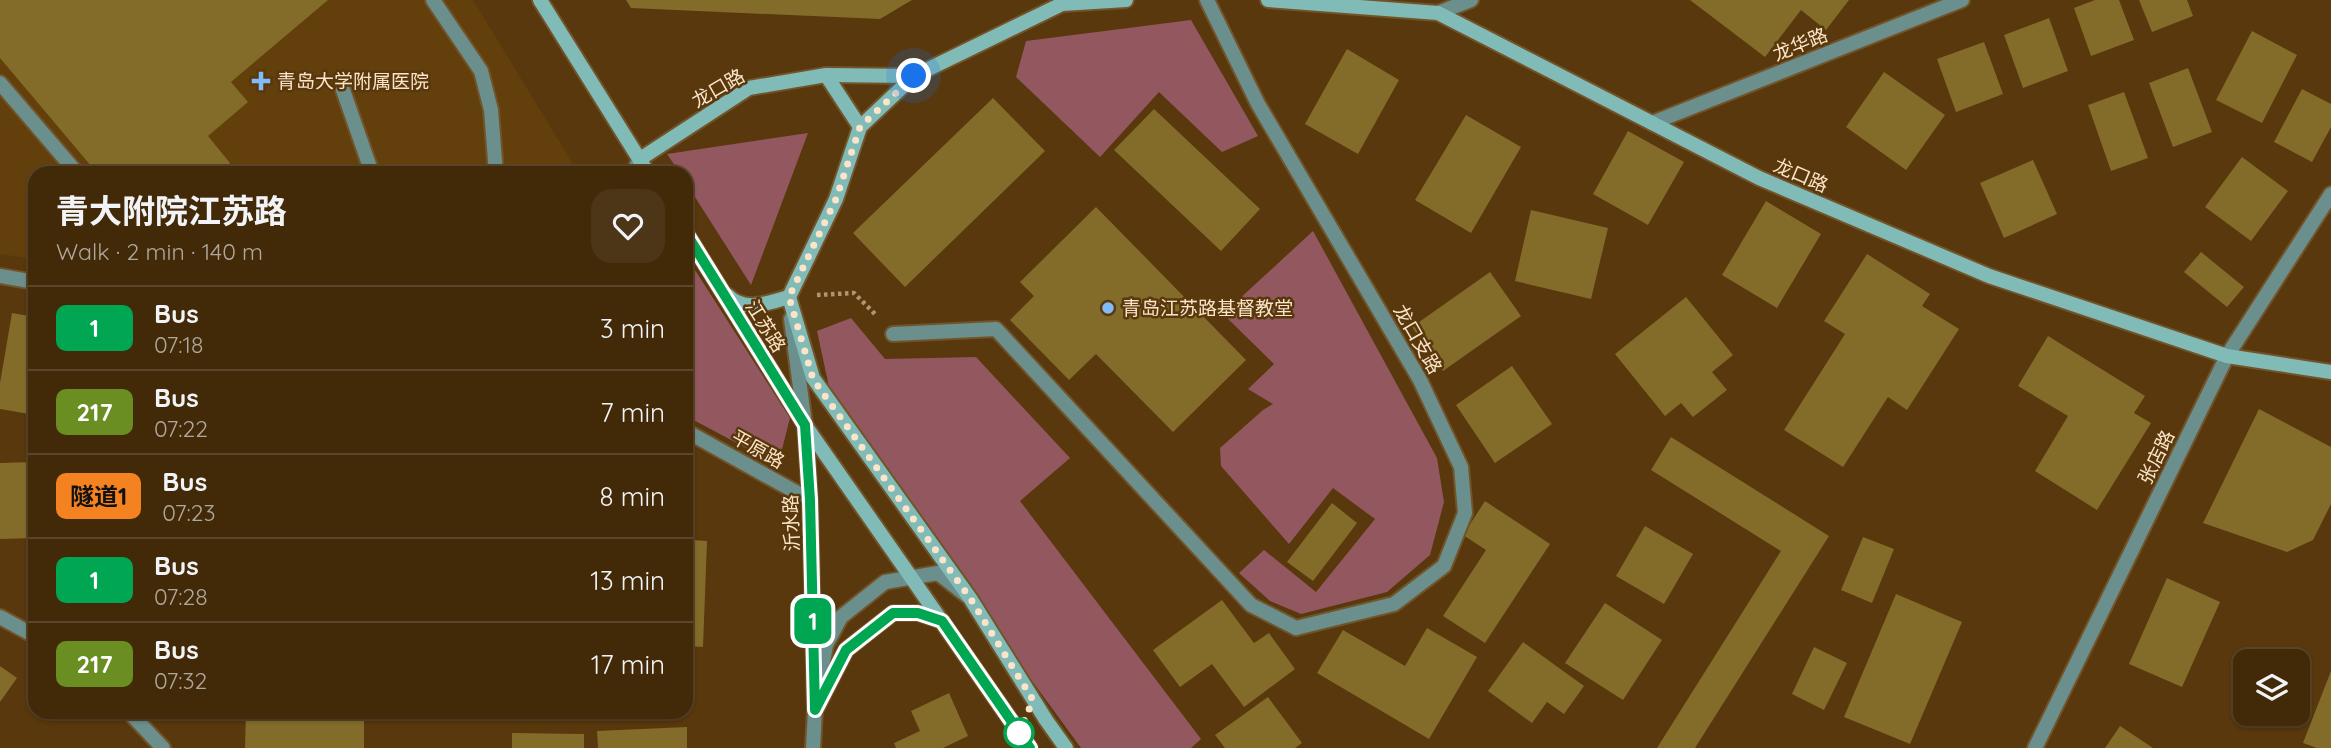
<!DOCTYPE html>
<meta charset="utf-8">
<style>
body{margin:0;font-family:Quicksand,"Noto Sans SC",sans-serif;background:#4c3617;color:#f1f3f6;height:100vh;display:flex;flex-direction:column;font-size:26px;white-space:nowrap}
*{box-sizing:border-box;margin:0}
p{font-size:23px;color:#aea79c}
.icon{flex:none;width:38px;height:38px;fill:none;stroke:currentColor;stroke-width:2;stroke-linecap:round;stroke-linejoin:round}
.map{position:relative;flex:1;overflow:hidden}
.sheet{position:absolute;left:28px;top:166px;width:665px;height:553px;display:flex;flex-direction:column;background:#422a09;border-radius:21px;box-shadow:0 2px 5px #0004,0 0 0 2px #5a462a}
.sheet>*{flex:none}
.badge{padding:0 14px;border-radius:10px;font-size:24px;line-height:46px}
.controls{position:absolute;left:2233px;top:649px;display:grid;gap:14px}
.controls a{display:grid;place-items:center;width:77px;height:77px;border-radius:14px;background:#422a09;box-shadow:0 2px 5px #0004,0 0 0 2px #5a462a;font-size:35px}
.you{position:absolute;width:35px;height:35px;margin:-18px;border:5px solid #fff;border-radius:50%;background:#1a73e8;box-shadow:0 0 0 10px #1a73e833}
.map>.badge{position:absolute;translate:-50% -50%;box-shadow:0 0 0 4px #fff}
.round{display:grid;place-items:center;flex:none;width:74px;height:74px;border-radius:21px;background:#4c3617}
.head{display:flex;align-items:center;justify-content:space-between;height:119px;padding:0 28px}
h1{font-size:33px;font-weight:700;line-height:52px}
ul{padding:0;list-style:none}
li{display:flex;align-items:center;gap:21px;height:84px;padding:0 28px;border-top:2px solid #5a462a}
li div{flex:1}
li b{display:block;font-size:26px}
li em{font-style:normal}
li .badge{min-width:77px;font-weight:700;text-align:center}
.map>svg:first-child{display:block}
.built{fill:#633f0c}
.green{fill:#935760}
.building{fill:#836c29}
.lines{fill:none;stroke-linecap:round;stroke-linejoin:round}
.service-casing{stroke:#72542a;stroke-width:18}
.minor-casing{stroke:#72542a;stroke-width:18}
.tertiary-casing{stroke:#72542a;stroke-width:18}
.secondary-casing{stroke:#72542a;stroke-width:18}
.path{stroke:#b19572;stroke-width:4.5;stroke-dasharray:3.5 3.5;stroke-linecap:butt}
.service{stroke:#6b8f8c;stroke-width:14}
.minor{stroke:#6b8f8c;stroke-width:14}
.tertiary{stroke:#6b8f8c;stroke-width:14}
.secondary{stroke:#80bbb7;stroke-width:14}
.line-casing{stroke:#fff;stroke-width:16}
.line{stroke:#00a651;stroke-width:10}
.walk{stroke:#fce4c8;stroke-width:7;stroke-dasharray:0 12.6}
.poi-dot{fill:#81bcfa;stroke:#58380c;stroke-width:2.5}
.stop-dot{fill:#fff;stroke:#00a651;stroke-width:3.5}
.labels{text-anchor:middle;stroke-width:5;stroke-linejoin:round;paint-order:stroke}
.street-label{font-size:19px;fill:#fce4c8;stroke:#58380c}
.poi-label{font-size:19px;fill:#fce4c8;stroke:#58380c;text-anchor:start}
</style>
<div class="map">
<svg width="2331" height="748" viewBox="0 0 2331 748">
<rect width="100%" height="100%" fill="#58380c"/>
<polygon class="built" points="0,0 473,0 572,162 567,173 35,173 35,259 0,254"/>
<g class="green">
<polygon points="1191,20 1258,136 1222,152 1159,92 1100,157 1016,77 1026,41"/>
<polygon points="808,133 751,285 686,183 686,173 680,173 667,154"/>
<polygon points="1313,231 1437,458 1444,502 1430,555 1387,592 1301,614 1270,601 1239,573 1264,550 1316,592 1375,519 1333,488 1289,544 1221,466 1220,448 1263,410 1273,404 1248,389 1274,364 1223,314"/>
<polygon points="686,256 790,418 778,465 686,416"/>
<polygon points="851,318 885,359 976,357 1070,458 1020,501 1201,739 1191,748 1081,748 834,410 817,331"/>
</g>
<g class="building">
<polygon points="0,0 328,0 231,82 248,102 208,136 230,163 222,173 97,173 0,58"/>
<polygon points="626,0 912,0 880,19 631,8"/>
<polygon points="1690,0 1849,0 1826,30 1801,10 1765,57"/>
<polygon points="2095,0 2119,0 2134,40 2091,56 2074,8"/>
<polygon points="2139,0 2187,0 2193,16 2152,32"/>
<polygon points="2049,18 2068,71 2023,88 2004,35"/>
<polygon points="2252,31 2297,55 2262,123 2216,100"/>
<polygon points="1984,42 2003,94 1956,112 1937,59"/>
<polygon points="1347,49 1399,80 1358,154 1305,124"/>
<polygon points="2188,68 2212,132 2173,147 2149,83"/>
<polygon points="1884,72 1945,115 1906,170 1846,127"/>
<polygon points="2302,89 2331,104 2331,127 2312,162 2274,142"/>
<polygon points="2124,92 2148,158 2111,171 2088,105"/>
<polygon points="993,98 1045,151 905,287 853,233"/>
<polygon points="1154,109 1260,209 1221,251 1114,150"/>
<polygon points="1466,115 1521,147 1471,233 1415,200"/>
<polygon points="1628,131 1684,162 1648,225 1593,194"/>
<polygon points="2242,157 2288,191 2251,241 2205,207"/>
<polygon points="2033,160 2057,214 2004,238 1980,183"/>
<polygon points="1766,201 1821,234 1777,308 1722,275"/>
<polygon points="1096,207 1246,360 1173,432 1096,354 1069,380 1010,320 1034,296 1020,282"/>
<polygon points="1531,210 1608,228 1591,299 1515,281"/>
<polygon points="2201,252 2244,287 2227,307 2184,272"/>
<polygon points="1867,254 1930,294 1922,306 1959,329 1907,410 1888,397 1843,467 1784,430 1845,334 1824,321"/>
<polygon points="1490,272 1521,316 1443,371 1412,327"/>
<polygon points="1686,297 1733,355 1712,372 1727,390 1693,417 1681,403 1665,416 1615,354"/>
<polygon points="12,313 35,317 35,415 0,409 0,383"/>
<polygon points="2048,336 2145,396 2134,413 2151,423 2097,510 2035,471 2068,416 2018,386"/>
<polygon points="1512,366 1552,424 1495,463 1456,405"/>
<polygon points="2259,409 2331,447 2331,504 2313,540 2287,552 2203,523"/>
<polygon points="1671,437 1829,536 1695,748 1657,748 1781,551 1651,470"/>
<polygon points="35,462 35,538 0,539 0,463"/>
<polygon points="1485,501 1550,544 1485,643 1443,616 1486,550 1463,535"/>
<polygon points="1332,503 1357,523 1313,581 1287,562"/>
<polygon points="686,512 693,512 692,540 707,541 703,647 686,646"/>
<polygon points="1645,526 1693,554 1664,604 1616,576"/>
<polygon points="1863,537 1894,549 1872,603 1841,590"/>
<polygon points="2167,578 2220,602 2182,687 2129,664"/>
<polygon points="1896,594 1962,622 1910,744 1844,717"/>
<polygon points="1222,600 1254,643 1269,633 1295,669 1244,707 1212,664 1180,687 1153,650"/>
<polygon points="1605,603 1662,640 1623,700 1565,663"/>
<polygon points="1427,628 1477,657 1429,739 1317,673 1343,630 1405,666"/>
<polygon points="1523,642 1584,686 1564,714 1547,702 1532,723 1488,691"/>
<polygon points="1814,647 1847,663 1824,710 1792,694"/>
<polygon points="0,666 17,678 0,702"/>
<polygon points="2331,671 2331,748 2317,748 2303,743"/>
<polygon points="949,693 968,736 943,748 896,748 894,743 920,731 911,711"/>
<polygon points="1268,697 1302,743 1295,748 1225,748 1215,735"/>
<polygon points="246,712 364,712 364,748 245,748"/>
<polygon points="2120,726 2153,748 2105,748"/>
<polygon points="687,727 687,748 598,748 597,731"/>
<polygon points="512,733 584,734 584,748 512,748"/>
</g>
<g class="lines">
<defs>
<g id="service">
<polyline points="433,0 481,71 491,110 496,173"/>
<polyline points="0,83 77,173"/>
<polyline points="343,90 372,173"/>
<polyline points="893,334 996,329 1251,605 1296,628"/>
</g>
<g id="minor">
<polyline points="1207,0 1258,104 1420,380 1461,467 1465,513 1444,566 1394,604 1296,628"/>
<polyline points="1438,13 1471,0"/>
<polyline points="1652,123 1962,0"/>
<polyline points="633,173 640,159"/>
<polyline points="0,276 35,282"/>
<polyline points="686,431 810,500"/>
<polyline points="0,617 35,636"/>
<polyline points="129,712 163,748"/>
<polyline points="2035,748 2227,356 2331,194"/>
</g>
<g id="tertiary">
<polyline points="791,319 805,425 810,500 815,710 813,748"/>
<polyline points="821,674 826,645 841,617 885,582 938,573 966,595"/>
<polyline points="816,709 846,650 893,613 918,613 942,621"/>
</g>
<g id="secondary">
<polyline points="540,0 648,173"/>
<polyline points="1268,0 1438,13 1759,178 1989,276 2227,356 2331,372"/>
<polyline points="826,75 914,76"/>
<polyline points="640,159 749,88 826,75 860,127"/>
<polyline points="686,233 805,425 1030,748"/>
<path d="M727,295C745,313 767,303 789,297"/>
<polyline points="789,297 813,378 970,598 1046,720 1066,748"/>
<polyline points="789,297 836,199 860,127 914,76 1062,4 1126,0"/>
</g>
</defs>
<use href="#service" class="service-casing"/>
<use href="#minor" class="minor-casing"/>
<use href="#tertiary" class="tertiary-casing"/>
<use href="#secondary" class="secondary-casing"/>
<polyline class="path" points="817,295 854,293 876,315"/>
<use href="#service" class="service"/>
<use href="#minor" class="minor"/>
<use href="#tertiary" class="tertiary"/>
<use href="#secondary" class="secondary"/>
</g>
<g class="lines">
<defs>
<polyline id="line" points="686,233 805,425 810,500 815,710 846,650 893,613 918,613 942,621 1030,748"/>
</defs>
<use href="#line" class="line-casing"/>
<use href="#line" class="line"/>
<polyline class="walk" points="914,76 860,127 836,199 789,297 813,379 970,598 1033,700 1019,733"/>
</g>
<g class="poi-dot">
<path d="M257.5 70.5h7v7h7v7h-7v7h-7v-7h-7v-7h7z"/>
<circle cx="1108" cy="308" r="7"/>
</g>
<circle class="stop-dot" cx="1019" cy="733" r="14"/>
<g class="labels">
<g class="street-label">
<text transform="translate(1800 44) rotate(-22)" y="7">龙华路</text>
<text transform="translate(718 88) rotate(-30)" y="7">龙口路</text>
<text transform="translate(1801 175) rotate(23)" y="7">龙口路</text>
<text transform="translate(766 326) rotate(58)" y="7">江苏路</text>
<text transform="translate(1418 339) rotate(60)" y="7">龙口支路</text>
<text transform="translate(758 449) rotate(29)" y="7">平原路</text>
<text transform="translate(2156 457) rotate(-64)" y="7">张店路</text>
<text transform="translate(791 523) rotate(-92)" y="7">沂水路</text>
</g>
<g class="poi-label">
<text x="277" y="88">青岛大学附属医院</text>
<text x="1122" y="315">青岛江苏路基督教堂</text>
</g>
</g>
</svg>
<div class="controls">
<a><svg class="icon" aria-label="layers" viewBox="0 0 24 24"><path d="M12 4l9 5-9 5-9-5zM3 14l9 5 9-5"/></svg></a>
</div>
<div class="you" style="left:914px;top:76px"></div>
<b class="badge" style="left:813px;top:621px;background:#00a651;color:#fff">1</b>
<section class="sheet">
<div class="head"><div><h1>青大附院江苏路</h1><p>Walk · 2 min · 140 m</p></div><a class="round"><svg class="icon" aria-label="heart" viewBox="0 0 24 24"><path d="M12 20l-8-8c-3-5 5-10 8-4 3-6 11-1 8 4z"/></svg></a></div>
<ul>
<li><span class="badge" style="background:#00a651;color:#fff">1</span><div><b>Bus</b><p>07:18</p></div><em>3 min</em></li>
<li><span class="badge" style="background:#6b8e23;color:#fff">217</span><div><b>Bus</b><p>07:22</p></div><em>7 min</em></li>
<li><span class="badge" style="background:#f58220;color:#111">隧道1</span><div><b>Bus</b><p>07:23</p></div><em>8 min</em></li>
<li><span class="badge" style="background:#00a651;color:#fff">1</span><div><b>Bus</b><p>07:28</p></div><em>13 min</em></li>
<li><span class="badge" style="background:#6b8e23;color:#fff">217</span><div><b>Bus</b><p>07:32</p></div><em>17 min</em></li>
</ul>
</section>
</div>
